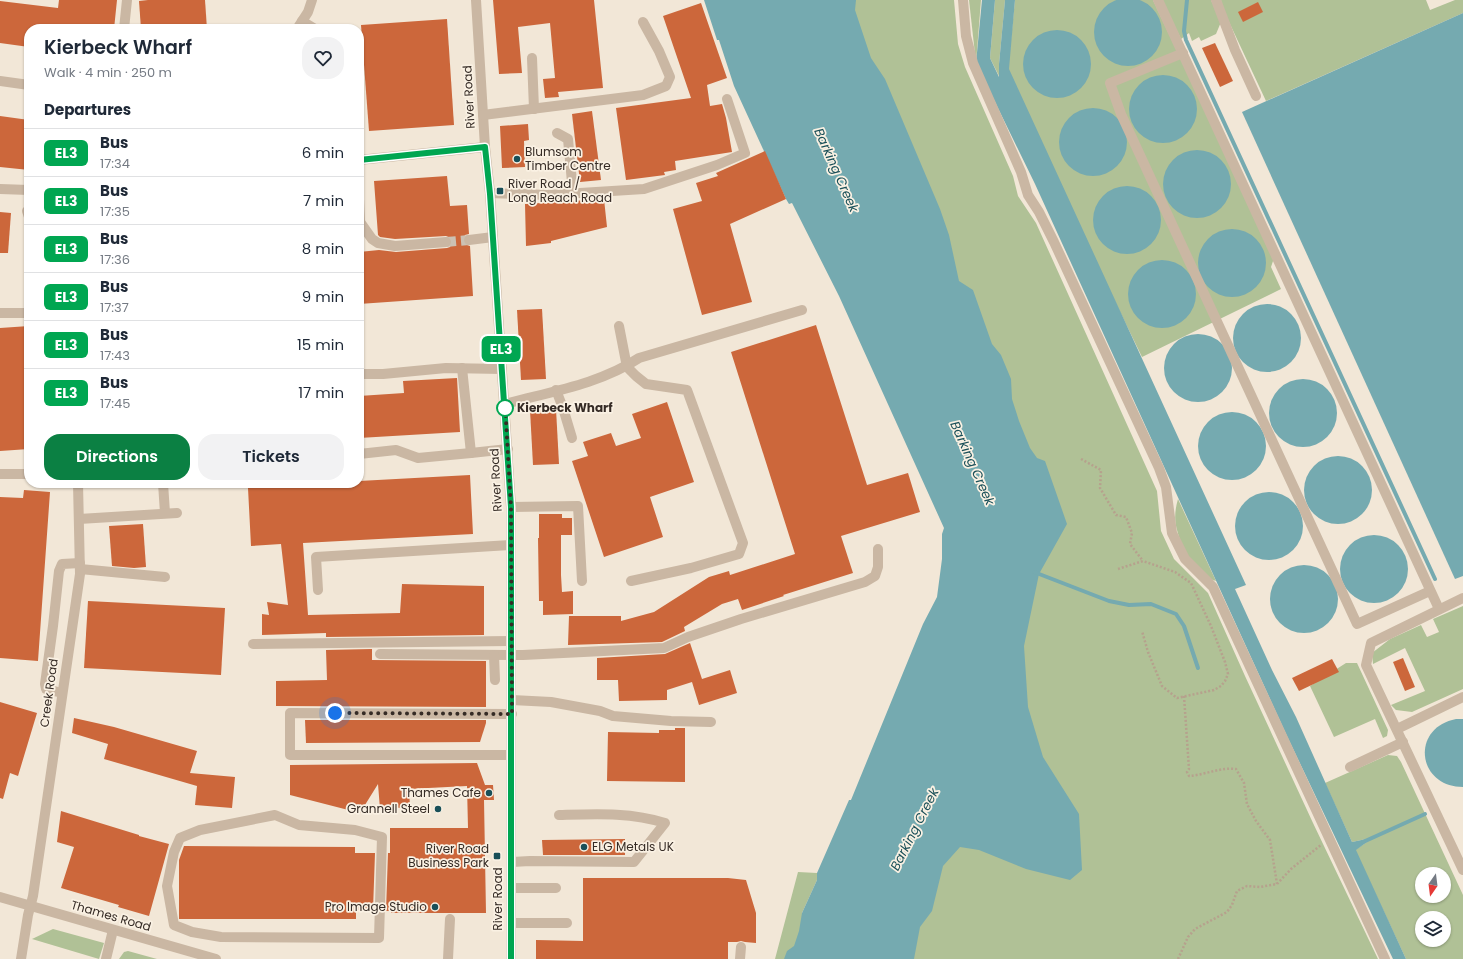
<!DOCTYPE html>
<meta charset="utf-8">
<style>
body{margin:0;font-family:Poppins,sans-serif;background:#f2f2f3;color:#1f2937;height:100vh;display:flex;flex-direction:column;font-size:15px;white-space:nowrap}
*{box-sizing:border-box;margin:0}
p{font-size:13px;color:#747a83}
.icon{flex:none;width:22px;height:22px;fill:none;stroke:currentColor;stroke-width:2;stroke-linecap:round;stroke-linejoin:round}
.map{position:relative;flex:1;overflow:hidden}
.sheet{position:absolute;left:24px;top:24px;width:340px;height:464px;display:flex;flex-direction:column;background:#fff;border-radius:16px;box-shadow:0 1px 3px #0004}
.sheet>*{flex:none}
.badge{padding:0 8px;border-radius:6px;font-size:14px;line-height:26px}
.needle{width:26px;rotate:194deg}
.tools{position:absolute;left:1415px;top:867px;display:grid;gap:8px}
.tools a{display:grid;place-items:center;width:36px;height:36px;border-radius:50%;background:#fff;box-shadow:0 1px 3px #0004;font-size:20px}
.you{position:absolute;width:20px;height:20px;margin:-10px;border:3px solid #fff;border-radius:50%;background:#1a73e8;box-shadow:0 0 0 6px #1a73e833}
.map>.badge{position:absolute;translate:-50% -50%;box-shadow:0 0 0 2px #fff}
h2{padding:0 20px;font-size:15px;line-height:36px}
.round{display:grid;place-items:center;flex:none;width:42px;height:42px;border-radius:16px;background:#f2f2f3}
.summary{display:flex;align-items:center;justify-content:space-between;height:68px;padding:0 20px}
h1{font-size:19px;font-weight:600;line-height:30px}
.action{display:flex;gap:8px;margin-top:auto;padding:8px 20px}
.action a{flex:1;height:46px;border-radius:16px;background:#0b8043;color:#fff;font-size:16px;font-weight:600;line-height:46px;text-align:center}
.action a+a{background:#f2f2f3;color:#1f2937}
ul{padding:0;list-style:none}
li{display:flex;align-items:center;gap:12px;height:48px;padding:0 20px;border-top:1px solid #e0e1e3}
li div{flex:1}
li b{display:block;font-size:15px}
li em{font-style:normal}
li .badge{min-width:44px;font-weight:700;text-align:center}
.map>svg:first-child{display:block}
.green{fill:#b0c196;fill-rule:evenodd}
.water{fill:#75aab0}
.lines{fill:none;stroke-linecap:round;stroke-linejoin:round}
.stream{stroke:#75aab0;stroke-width:4}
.building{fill:#cc673b}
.minor-tunnel{stroke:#ccc1b3;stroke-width:10;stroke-dasharray:10 5;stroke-linecap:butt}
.path{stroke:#b6a18d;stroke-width:2.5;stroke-dasharray:2 2;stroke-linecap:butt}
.minor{stroke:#cab7a3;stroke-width:10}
.line-casing{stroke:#fff;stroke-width:9}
.line{stroke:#00a651;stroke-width:6}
.walk{stroke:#352b25;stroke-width:4;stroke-dasharray:0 7.2}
.poi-dot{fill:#194f58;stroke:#faf1e3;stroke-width:1.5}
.stop-dot{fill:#fff;stroke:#00a651;stroke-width:2}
.labels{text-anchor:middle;stroke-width:3.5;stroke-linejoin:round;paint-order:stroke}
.street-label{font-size:12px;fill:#352b25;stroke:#faf1e3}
.poi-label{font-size:12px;fill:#352b25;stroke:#faf1e3;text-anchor:end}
.stop-label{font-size:12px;font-weight:bold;fill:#352b25;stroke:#faf1e3;text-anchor:start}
.water-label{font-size:13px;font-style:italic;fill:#194f58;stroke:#faf1e3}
</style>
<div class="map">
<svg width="1463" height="959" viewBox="0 0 1463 959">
<rect width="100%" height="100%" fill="#f2e7d7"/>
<g class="green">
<polygon points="831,0 954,0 958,44 965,67 1013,176 1018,196 1036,223 1157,491 1161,531 1174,559 1208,593 1245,676 1313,823 1378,959 875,959 927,852 1008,805"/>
<polygon points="969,0 981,0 976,63"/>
<polygon points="995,0 1005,0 999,64 1000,78 990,58"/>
<polygon points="1015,0 1153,0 1274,258 1271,267 1281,289 1142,357 1091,252 1008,69"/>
<polygon points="1162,0 1211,0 1221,22 1216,34 1201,41 1199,37 1192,41 1189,33 1181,39"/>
<polygon points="1221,0 1426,0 1430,10 1455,0 1463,0 1463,13 1266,101 1222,7"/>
<path d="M1178,499L1216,581C1196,575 1182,549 1177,530C1174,520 1175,509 1178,499Z"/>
<polygon points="1463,606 1463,689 1412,712 1396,710 1391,705 1425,691 1405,648 1373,664 1372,653 1390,639 1421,625 1427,637 1439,632 1433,619"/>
<polygon points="1346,663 1357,663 1388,730 1387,736 1383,738 1375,719 1334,737 1310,686"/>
<path d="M1388,755L1397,756L1401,762L1463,895V959H1406L1355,850L1367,842L1366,839L1352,842L1325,783ZM1422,874H1444V896H1422ZM1422,918H1444V940H1422Z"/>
<polygon points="798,872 817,873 817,880 802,913 807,959 775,959"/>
<polygon points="53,929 104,943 99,959 32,939"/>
<polygon points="128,951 157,959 119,959 124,952"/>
</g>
<g class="water">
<circle cx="1128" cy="32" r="34"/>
<polygon points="704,0 856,0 855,10 871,58 885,79 940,209 949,235 959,281 973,290 992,344 1001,355 1011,379 1012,399 1019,421 1030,448 1037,458 1045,461 1067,524 1039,574 1024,646 1028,707 1043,757 1079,814 1082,870 1070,880 1026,869 979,850 960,847 943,866 932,911 920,927 914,959 784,959 787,951 794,946 799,931 802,913 817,880 817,873 849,800 851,800 923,624 937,597 942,559 942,534 944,528 839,296 792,203 789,204 786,199 734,86 719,40 717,40"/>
<polygon points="982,0 995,0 990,58 999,77 999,64 1005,0 1015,0 1009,69 1246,585 1235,589 1272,670 1296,717 1352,842 1366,839 1367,842 1356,850 1406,959 1393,959 1286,734 1035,184 976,63"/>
<polygon points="1463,13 1463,576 1455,579 1242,112"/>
<circle cx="1057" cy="64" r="34"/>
<circle cx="1163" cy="109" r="34"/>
<circle cx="1093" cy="142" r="34"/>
<circle cx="1197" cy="184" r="34"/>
<circle cx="1127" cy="220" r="34"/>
<circle cx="1232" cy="263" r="34"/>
<circle cx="1162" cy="294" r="34"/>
<circle cx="1267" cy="338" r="34"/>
<circle cx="1198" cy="368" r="34"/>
<circle cx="1303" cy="413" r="34"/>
<circle cx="1232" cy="446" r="34"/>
<circle cx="1338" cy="490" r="34"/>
<circle cx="1269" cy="526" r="34"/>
<circle cx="1374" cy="569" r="34"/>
<circle cx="1304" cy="599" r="34"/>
<path d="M1456,719H1463V787C1417,787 1410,728 1456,719Z"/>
</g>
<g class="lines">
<g class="stream">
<polyline points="1187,0 1184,31 1186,40 1435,579"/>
<polyline points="1034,572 1109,601 1129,605 1151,604 1176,614 1184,626 1198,668"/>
<polyline points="1363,842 1425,814"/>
</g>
</g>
<g class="building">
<polygon points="59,0 117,0 114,29 29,29 29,47 0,43 0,1 58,8"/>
<polygon points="148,0 205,0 207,29 141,29 139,1"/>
<polygon points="493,0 594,0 603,88 558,92 559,97 545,98 543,79 555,78 550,23 518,27 522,73 499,74"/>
<polygon points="1258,2 1263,12 1243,22 1238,12"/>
<polygon points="701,3 727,78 707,85 710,106 722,104 726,118 732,152 675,161 676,170 664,172 665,175 626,180 616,108 691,98 663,16"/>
<polygon points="447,19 454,125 369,131 361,25"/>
<polygon points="1215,43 1233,81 1220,87 1202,48"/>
<polygon points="592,111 601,180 580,182 572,114"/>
<polygon points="0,116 29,120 29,170 0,167"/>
<polygon points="528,124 529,140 524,141 525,167 502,168 500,126"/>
<polygon points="765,151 786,199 730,224 752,302 702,315 673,209 702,201 696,183 718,176 716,173"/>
<polygon points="447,176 450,206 467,205 469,234 465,235 463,240 464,244 470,246 473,296 359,304 359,252 379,250 396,252 447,248 450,247 452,242 451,238 446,236 395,239 380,237 378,235 374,181"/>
<polygon points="604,199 607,227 551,241 551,243 526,246 525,204"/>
<polygon points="0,212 11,213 8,253 0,253"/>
<polygon points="542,309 546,379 521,380 517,310"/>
<polygon points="816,325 867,485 908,473 920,512 841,536 853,573 783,595 784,596 742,610 738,599 722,604 684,627 685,631 662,642 568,645 569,616 621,616 621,621 654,612 709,577 729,571 730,575 795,554 731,352"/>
<polygon points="29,326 29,449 0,451 0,328"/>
<polygon points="457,378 460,432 359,438 359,396 404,393 403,381"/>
<polygon points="667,402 694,482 650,497 663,537 604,557 572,461 588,456 583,442 611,433 616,446 641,438 632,414"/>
<polygon points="556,409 559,464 533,465 530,410"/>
<polygon points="470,475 473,534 303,543 308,615 400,613 402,584 484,586 484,635 326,637 326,633 262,635 262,614 269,615 267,602 288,605 281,544 251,546 248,488 331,483 359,483 359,481"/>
<polygon points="24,490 50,492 38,661 0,658 0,497 23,498"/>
<polygon points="539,514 562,514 562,518 572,518 572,535 561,535 561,575 562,592 573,591 573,614 543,615 543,601 539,601 538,538 539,538"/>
<polygon points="143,524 146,567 134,568 112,566 109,526"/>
<polygon points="88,601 225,608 221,675 84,668"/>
<polygon points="690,643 702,679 730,670 737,693 699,705 692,682 667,690 667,700 619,701 618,680 597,680 597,658 665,654"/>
<polygon points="372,649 372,660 486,661 486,707 276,706 276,681 327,680 326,650"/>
<polygon points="1403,658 1415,687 1405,691 1393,662"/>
<polygon points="1332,659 1339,672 1299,691 1292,678"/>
<polygon points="0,702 37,713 18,776 10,773 3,799 0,798"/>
<polygon points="74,718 114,727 197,751 190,773 235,777 232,808 195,805 197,786 104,759 108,744 72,733"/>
<polygon points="305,720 486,720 486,723 480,742 306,743"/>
<polygon points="675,728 685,728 685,782 607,781 608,732 659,733 659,730 675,730"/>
<polygon points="477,763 485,785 493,785 494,800 484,800 486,913 391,913 391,911 386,911 388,853 390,853 390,828 468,828 467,786 409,789 410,807 380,809 378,784 360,813 290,795 290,765"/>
<polygon points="61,811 139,835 139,836 169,844 149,916 118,907 119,905 61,888 74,847 57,842"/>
<polygon points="625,839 625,855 543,855 542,840"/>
<polygon points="184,846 355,847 355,853 375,853 373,910 356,910 356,919 179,919 179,860"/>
<polygon points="583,878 728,878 746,880 756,913 756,943 745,942 741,941 737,942 728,942 728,959 536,959 536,940 583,941"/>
</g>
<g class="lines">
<polyline class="minor-tunnel" points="446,242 469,240"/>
<g class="path">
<polyline points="1081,459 1101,470 1100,488 1116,515 1126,517 1132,533 1130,544 1143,561"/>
<polyline points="1118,569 1143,561 1175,572 1191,583 1211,626 1225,662 1228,674 1225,681 1221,686 1214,690 1177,698 1162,686 1148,652 1142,631"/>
<path d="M1184,696L1189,769L1187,772L1189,776C1204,775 1221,767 1236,769L1244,783L1247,804L1256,821L1270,840L1277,884"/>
<polyline points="1178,959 1188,937 1195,929 1227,912 1232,905 1237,891 1247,886 1260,887 1277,884 1291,869 1321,845"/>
</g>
<g class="minor">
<polyline points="476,0 485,147 490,193 511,507 511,959"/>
<polyline points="963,0 966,36 973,63 1021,172 1028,195 1039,212 1054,242 1159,468 1166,487 1172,533 1185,559 1213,587 1385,959"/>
<polyline points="1158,0 1439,609"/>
<polyline points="1216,0 1235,50 1256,96"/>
<polyline points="302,21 315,29"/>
<polyline points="124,29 127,0"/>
<polyline points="297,29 308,12 312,0"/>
<polyline points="1183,53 1110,83 1121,114 1357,624 1430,591"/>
<polyline points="532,58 534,109"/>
<polyline points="0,81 29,85"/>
<polyline points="483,115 643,95 666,86 670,77 659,51 643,22"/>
<polyline points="557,133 568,139 573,193"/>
<polyline points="359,160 485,147"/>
<polyline points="0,189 29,190"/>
<polyline points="490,193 548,195 644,189 717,165 745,153 727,99"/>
<polyline points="359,199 360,222 372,239 378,243 395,246 446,242"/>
<polyline points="27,211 29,217"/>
<polyline points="469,240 493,237"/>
<polyline points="0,313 29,313"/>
<polyline points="619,326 627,367 636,376 646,384 687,390 743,543 739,554 691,568 631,581"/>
<polyline points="359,374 383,374 446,368 502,369"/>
<polyline points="556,390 563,408 572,438"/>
<path d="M505,404C549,392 600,384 639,358L802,310"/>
<polyline points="471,453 508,449"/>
<polyline points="359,454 396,450 418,458 471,453 462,368"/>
<polyline points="0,474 29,474"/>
<polyline points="163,483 165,513"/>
<polyline points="511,507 578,506 582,581"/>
<polyline points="79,519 177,513"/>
<polyline points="80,569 165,577"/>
<polyline points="318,590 316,557 511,545"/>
<polyline points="1463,598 1371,643 1366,665 1463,870"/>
<polyline points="253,644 511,641"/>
<polyline points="380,654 523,655 664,648 688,637 741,619 865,582 875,576 878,567 878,549"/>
<polyline points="494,655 495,680"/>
<polyline points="62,693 46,689 45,684 53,626 59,571 62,564 80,563"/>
<polyline points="512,700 551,702 600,711 613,716 671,721 711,722"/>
<polyline points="1397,729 1463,697"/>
<polyline points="511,755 290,755 290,713 512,714"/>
<polyline points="1350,767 1403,742"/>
<polygon points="275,815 299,825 355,830 382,837 379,938 221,937 192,932 174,925 167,886 174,852 180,838 200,830"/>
<path d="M512,862L530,861L634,862L665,823C631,812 595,814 559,815"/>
<polyline points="511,888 556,888"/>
<polyline points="0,897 216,959"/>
<polyline points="511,923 567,923"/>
<polyline points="21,959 28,915 33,896 80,574 78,483"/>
<polyline points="106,959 113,930"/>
<polyline points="448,959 450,919"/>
<polyline points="740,959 741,947"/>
</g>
</g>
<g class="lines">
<defs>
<polyline id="line" points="359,160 485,147 490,194 511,507 511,959"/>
</defs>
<use href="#line" class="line-casing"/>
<use href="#line" class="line"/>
<polyline class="walk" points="335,713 512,714 511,507 505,404 505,408"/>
</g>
<g class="poi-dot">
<circle cx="517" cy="159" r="4"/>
<rect x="496" y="187" width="8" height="8" rx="2"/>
<circle cx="489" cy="793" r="4"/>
<circle cx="438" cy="809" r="4"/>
<circle cx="584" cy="847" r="4"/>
<rect x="493" y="852" width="8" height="8" rx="2"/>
<circle cx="435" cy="907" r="4"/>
</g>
<circle class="stop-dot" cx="505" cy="408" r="8"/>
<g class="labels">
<g class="street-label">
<text transform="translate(469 97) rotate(-93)" y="4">River Road</text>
<text transform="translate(496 480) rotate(-93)" y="4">River Road</text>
<text transform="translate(49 693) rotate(-82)" y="4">Creek Road</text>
<text transform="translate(498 899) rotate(-90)" y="4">River Road</text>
<text transform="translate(111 916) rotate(16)" y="4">Thames Road</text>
</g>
<g class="poi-label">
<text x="525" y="156" text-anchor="start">Blumsom<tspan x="525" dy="14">Timber Centre</tspan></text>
<text x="508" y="188" text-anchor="start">River Road /<tspan x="508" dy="14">Long Reach Road</tspan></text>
<text x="481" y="797">Thames Cafe</text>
<text x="430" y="813">Grannell Steel</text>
<text x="592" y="851" text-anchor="start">ELG Metals UK</text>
<text x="489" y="853">River Road<tspan x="489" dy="14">Business Park</tspan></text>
<text x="427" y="911">Pro Image Studio</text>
</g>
<g class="stop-label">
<text x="517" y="412">Kierbeck Wharf</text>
</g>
<g class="water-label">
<text transform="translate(837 170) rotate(66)" y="5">Barking Creek</text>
<text transform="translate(973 463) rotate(66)" y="5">Barking Creek</text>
<text transform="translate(914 829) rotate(-63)" y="5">Barking Creek</text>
</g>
</g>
</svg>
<div class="tools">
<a><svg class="needle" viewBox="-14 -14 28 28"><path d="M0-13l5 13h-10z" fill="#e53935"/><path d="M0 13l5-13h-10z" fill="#747a83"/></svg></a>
<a><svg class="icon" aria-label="layers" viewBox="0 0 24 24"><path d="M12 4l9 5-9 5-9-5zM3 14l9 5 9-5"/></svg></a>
</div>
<div class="you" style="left:335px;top:713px"></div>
<b class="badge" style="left:501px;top:349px;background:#00a651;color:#fff">EL3</b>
<section class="sheet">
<div class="summary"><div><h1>Kierbeck Wharf</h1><p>Walk · 4 min · 250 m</p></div><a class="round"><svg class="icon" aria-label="heart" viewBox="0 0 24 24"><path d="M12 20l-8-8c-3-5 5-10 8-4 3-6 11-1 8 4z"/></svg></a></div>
<h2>Departures</h2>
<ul>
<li><span class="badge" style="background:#00a651;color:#fff">EL3</span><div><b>Bus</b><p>17:34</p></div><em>6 min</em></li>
<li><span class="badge" style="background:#00a651;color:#fff">EL3</span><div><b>Bus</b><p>17:35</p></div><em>7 min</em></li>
<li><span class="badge" style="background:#00a651;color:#fff">EL3</span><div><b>Bus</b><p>17:36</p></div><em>8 min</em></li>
<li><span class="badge" style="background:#00a651;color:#fff">EL3</span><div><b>Bus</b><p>17:37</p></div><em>9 min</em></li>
<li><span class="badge" style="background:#00a651;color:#fff">EL3</span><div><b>Bus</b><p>17:43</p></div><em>15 min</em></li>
<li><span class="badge" style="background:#00a651;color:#fff">EL3</span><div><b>Bus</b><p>17:45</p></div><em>17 min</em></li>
</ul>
<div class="action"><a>Directions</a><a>Tickets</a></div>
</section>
</div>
